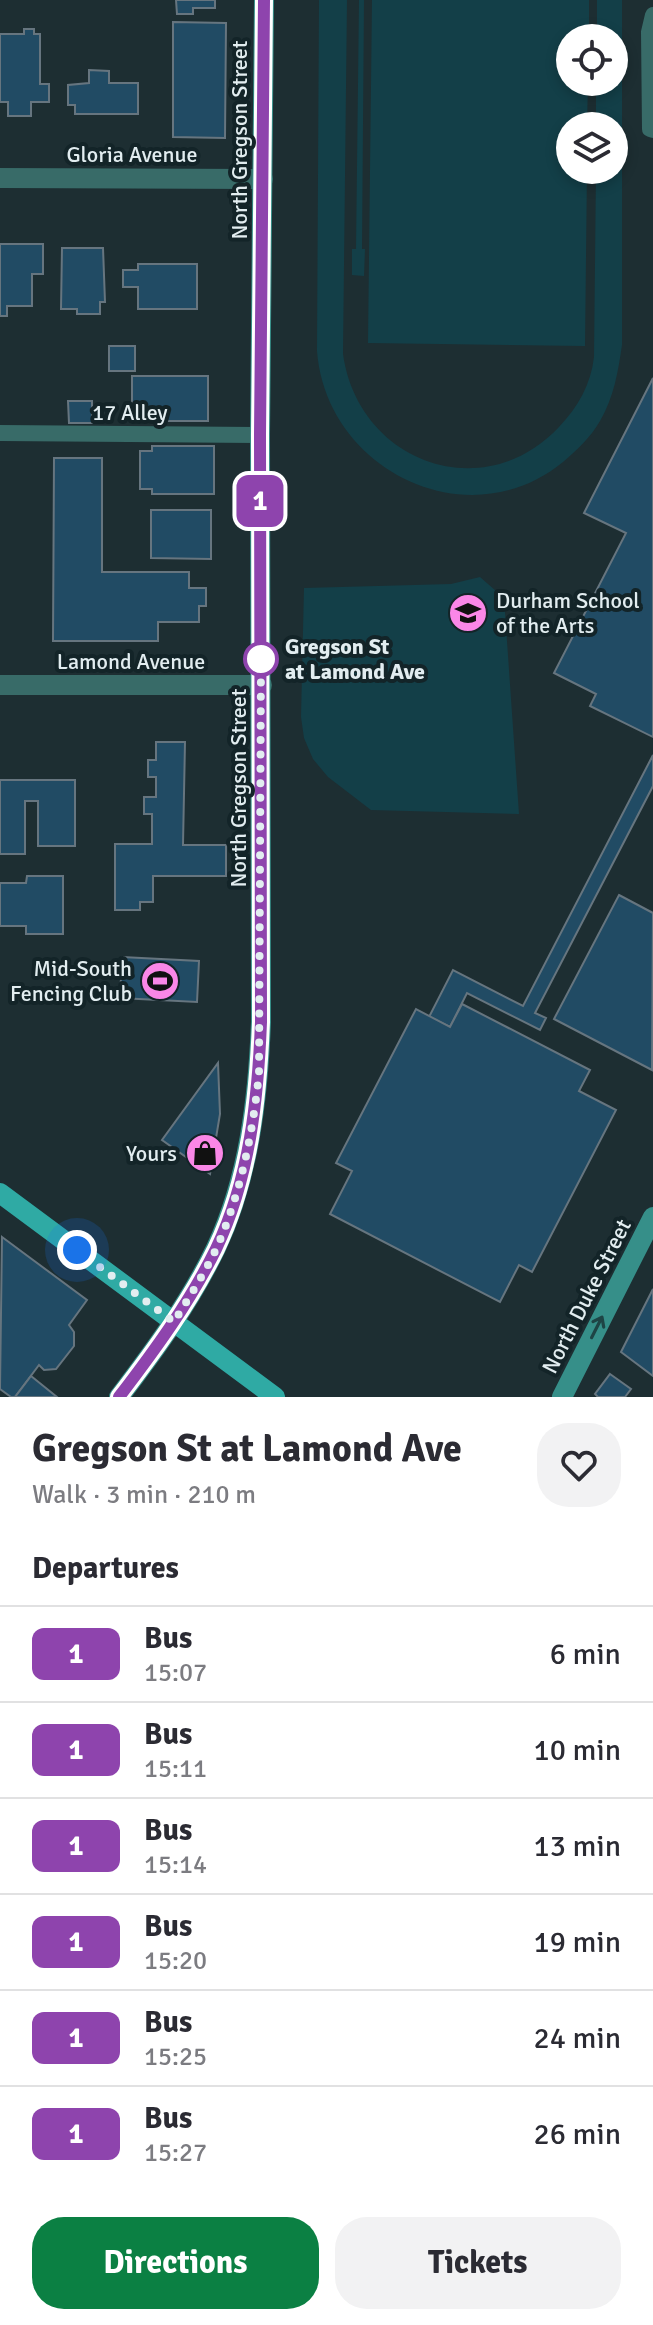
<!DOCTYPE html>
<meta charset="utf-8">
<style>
body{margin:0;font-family:Signika,sans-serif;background:#f2f2f3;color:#2b2b33;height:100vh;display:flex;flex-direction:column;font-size:30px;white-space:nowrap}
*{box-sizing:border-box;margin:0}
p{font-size:26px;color:#7c7c81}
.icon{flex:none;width:44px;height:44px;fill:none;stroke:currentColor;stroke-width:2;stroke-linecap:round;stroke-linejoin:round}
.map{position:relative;height:1397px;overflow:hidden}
.side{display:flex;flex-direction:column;background:#fff;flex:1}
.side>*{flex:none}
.badge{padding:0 16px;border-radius:12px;font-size:28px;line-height:52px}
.fabs{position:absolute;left:556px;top:24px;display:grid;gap:16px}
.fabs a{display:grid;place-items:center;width:72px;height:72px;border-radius:50%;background:#fff;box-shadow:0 4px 12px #0003;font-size:40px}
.you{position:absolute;width:40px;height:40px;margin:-20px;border:6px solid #fff;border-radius:50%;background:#1a73e8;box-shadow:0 0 0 12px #1a73e833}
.map>.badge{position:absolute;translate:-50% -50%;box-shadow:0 0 0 4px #fff}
h2{padding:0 32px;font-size:30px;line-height:72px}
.round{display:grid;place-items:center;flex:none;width:84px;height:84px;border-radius:32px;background:#f2f2f3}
.overview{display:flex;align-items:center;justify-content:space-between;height:136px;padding:0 32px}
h1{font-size:38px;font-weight:700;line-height:60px}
.action{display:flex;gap:16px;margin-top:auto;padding:16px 32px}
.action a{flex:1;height:92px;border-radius:32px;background:#0b8043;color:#fff;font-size:32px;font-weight:700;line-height:92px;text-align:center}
.action a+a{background:#f2f2f3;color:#2b2b33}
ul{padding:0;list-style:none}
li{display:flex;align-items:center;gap:24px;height:96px;padding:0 32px;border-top:2px solid #e1e1e2}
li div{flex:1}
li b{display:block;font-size:30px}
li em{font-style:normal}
li .badge{min-width:88px;font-weight:700;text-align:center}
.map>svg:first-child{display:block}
.green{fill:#133f48}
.building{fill:#214b64;stroke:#66757f;stroke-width:2}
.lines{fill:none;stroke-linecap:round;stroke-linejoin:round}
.service{stroke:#386b68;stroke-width:16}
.minor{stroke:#386b68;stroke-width:20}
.secondary{stroke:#368f89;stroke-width:20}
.primary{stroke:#2faaa4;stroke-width:20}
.oneway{stroke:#1e4445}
.line-casing{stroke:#fff;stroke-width:18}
.line{stroke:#8e44ad;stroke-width:12}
.walk{stroke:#e2edf0;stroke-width:8;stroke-dasharray:0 14.4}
.stop-dot{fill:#fff;stroke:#8e44ad;stroke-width:4}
.labels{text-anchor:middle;stroke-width:8;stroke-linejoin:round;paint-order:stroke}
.street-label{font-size:22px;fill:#e2edf0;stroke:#132428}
.poi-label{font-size:22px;fill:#e2edf0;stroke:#132428;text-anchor:end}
.stop-label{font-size:22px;font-weight:bold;fill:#e2edf0;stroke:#132428;text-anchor:start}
</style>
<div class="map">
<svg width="653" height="1397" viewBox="0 0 653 1397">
<rect width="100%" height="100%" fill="#1d2e32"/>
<g class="green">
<path d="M319,0H347L343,354C358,462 483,508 559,427C578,407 591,384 594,357L596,170H614V126H596V82H614V38H597V0H622V345C618,372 614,397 600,421C591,437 577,450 563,462C468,540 326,470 317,351Z"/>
<polygon points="359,0 364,0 362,249 365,249 364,276 352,275 352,249 356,249"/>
<polygon points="372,0 589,0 589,38 570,38 570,82 588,82 587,126 570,126 570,170 587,170 585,346 368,343"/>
<polygon points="480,577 504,598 519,814 371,810 328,777 313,759 304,738 301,717 304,588 451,584"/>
</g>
<g class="building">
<polygon points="176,0 215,0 215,8 193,8 193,14 177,14"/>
<polygon points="173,22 226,23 225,138 173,137"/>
<polygon points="24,29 34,29 34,34 40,34 40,84 49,84 49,102 31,102 31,116 8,116 8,102 0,102 0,34 24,34"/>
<polygon points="89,70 109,71 109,83 138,83 138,114 75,114 75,105 68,105 68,85 89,83"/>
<polygon points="0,244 43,244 43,274 32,274 32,306 7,306 7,316 0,316"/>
<polygon points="62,248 103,248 105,302 100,302 100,314 77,314 77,309 61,309"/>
<polygon points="138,264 197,264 197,309 138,309 138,287 123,287 123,270 138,270"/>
<rect x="109" y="346" width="26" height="25"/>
<rect x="132" y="376" width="76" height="45"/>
<polygon points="653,378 653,737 590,706 596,694 554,673 626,533 584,513"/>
<polygon points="68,401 92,401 92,423 69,423"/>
<polygon points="152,446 214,446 214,494 152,494 152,489 140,489 140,451 152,451"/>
<polygon points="54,458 102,458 102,572 189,572 189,588 206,588 206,606 199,606 199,622 158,622 158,641 53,641"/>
<polygon points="151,510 211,510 211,559 151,558"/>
<polygon points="156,742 185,742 183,845 226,845 226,876 153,876 153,902 140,902 140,910 115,910 115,844 152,844 152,814 144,814 144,797 156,797 156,777 148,777 148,760 156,760"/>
<polygon points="653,755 653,786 535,1013 546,1018 540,1030 467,993 450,1027 429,1017 453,970 523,1006"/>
<polygon points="0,780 75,780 75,846 38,846 38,801 25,801 25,854 0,854"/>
<polygon points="27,876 63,876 63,934 26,934 26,926 0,926 0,883 26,883"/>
<polygon points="619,895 653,913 652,1070 554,1019"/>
<polygon points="122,957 199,961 197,1002 120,998"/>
<polygon points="462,1004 590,1070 579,1091 616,1110 532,1272 519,1265 500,1302 330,1214 352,1171 336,1163 416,1009 450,1027"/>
<polygon points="218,1063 220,1114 210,1174 162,1140"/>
<polygon points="2,1237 87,1300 69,1325 74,1332 74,1346 56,1369 44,1370 39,1365 15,1397 11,1397 0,1389"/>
<polygon points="653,1289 653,1376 621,1352"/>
<polygon points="610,1374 631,1389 625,1397 598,1397 595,1394"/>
<polygon points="31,1376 57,1397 15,1397"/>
</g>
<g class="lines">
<g class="service">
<polyline points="653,15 649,32 650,129 653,130"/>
<polyline points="0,433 260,435"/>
</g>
<g class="minor">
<polyline points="0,178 263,179"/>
<polyline points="0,685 262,685"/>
</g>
<g class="secondary">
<path d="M119,1397C155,1350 190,1302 216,1248C249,1178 258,1098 261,1022L260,435L264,0"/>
<polyline points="562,1397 653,1217"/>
</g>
<polyline class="primary" points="0,1193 275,1397"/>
</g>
<defs><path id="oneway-shaft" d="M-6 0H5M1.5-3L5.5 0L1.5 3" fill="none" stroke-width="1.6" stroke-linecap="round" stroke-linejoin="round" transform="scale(2)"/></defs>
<use class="oneway" href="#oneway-shaft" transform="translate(597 1327) rotate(-63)"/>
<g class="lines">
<defs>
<path id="line" d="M119,1397C155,1350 190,1302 216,1249C250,1178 258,1098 261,1022L260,435L264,0"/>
</defs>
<use href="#line" class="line-casing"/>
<use href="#line" class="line"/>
<path class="walk" d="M77,1250L174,1322C189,1297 205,1273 217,1247C241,1193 253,1132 259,1073L261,656V659"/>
</g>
<defs>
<symbol id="school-disc" viewBox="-11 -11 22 22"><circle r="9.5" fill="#fa87e7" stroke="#132428"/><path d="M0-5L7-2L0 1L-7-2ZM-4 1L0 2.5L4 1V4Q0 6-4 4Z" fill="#111"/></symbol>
<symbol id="stadium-disc" viewBox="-11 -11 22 22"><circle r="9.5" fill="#fa87e7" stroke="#132428"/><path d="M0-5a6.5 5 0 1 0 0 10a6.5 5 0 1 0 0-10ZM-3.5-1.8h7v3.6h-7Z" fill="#111"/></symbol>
<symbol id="shop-disc" viewBox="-11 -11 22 22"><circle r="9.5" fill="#fa87e7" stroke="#132428"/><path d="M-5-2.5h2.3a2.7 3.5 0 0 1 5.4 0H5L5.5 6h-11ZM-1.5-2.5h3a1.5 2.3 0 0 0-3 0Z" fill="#111"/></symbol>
</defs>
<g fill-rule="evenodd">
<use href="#school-disc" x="446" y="591" width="44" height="44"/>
<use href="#stadium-disc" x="138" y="959" width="44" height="44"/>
<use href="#shop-disc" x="183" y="1131" width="44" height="44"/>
</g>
<circle class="stop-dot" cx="261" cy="659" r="16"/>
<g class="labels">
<g class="street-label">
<text transform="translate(239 140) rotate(-90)" y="8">North Gregson Street</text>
<text x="132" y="162">Gloria Avenue</text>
<text x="130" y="420">17 Alley</text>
<text x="131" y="669">Lamond Avenue</text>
<text transform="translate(238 788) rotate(-90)" y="8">North Gregson Street</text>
<text transform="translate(586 1296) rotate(-63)" y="8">North Duke Street</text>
</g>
<g class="poi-label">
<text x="496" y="608" text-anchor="start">Durham School<tspan x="496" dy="25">of the Arts</tspan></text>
<text x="132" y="976">Mid-South<tspan x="132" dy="25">Fencing Club</tspan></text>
<text x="177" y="1161">Yours</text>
</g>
<g class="stop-label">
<text x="285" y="654">Gregson St<tspan x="285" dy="25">at Lamond Ave</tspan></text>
</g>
</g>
</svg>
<div class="fabs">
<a><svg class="icon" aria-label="locate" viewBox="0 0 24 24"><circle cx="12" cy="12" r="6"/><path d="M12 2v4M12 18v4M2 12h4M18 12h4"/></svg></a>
<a><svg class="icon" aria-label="layers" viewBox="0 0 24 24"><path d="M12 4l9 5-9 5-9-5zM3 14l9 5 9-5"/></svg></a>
</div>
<div class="you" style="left:77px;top:1250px"></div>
<b class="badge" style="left:260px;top:501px;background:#8e44ad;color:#fff">1</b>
</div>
<section class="side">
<div class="overview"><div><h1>Gregson St at Lamond Ave</h1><p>Walk · 3 min · 210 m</p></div><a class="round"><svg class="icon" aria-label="heart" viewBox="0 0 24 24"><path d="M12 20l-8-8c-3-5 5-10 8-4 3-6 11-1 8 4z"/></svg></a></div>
<h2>Departures</h2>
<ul>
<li><span class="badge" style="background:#8e44ad;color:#fff">1</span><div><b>Bus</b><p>15:07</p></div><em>6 min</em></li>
<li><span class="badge" style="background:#8e44ad;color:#fff">1</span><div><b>Bus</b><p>15:11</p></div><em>10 min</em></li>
<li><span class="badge" style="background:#8e44ad;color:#fff">1</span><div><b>Bus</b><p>15:14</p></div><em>13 min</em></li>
<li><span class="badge" style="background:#8e44ad;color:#fff">1</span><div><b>Bus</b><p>15:20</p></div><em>19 min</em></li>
<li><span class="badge" style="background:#8e44ad;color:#fff">1</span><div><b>Bus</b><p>15:25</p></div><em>24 min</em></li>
<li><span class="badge" style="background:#8e44ad;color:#fff">1</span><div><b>Bus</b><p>15:27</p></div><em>26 min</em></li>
</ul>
<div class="action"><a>Directions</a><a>Tickets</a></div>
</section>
